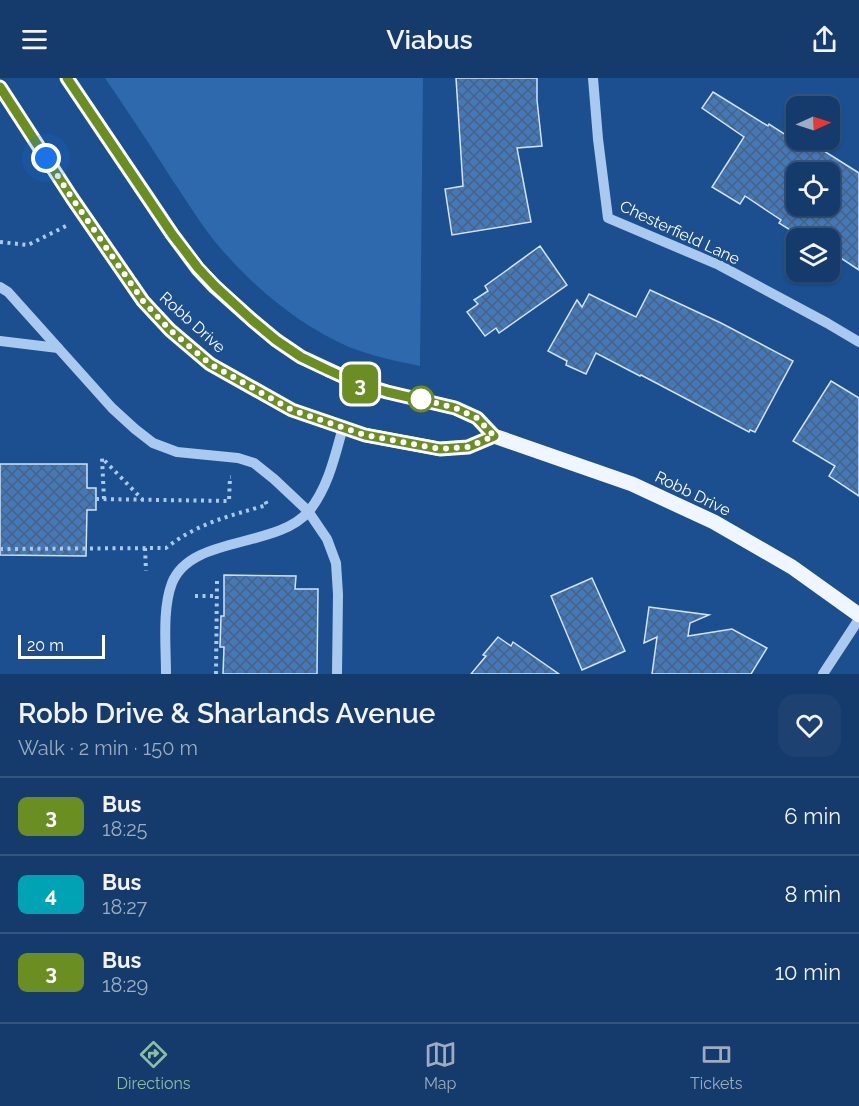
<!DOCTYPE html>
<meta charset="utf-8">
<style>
body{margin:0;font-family:Raleway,sans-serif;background:#1d4271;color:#f1f3f6;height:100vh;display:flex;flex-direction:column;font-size:22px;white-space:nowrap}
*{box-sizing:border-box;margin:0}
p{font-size:20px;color:#9dadc1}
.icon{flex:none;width:33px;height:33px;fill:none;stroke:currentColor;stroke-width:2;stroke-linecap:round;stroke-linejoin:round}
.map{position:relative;height:596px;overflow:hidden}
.side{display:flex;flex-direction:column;background:#143b6b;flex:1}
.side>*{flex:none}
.badge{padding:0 12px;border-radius:9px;font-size:21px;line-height:39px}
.needle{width:39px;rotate:87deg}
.controls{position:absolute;left:786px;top:18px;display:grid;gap:12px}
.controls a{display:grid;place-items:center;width:54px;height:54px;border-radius:12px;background:#143b6b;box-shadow:0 2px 4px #0004,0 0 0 2px #33557e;font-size:30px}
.scale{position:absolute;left:18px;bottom:15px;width:87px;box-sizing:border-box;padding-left:6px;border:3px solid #fff;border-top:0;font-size:16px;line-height:21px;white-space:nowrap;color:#fff;-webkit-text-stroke:4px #1b4f8f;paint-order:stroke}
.you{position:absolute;width:30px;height:30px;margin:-15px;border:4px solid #fff;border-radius:50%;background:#1a73e8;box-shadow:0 0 0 9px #1a73e833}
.map>.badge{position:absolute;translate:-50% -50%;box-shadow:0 0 0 3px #fff}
.round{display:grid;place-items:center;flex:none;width:63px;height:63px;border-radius:18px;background:#1d4271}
.head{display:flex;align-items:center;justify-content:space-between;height:102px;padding:0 18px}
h1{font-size:28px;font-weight:600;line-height:45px}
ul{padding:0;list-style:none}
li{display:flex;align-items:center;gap:18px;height:78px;padding:0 18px;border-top:2px solid #33557e}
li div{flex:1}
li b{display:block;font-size:22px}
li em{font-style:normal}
li .badge{min-width:66px;font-weight:700;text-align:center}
header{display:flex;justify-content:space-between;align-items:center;height:78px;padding:0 18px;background:#143b6b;font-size:27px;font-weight:600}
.menu{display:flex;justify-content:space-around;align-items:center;height:84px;border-top:2px solid #33557e;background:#143b6b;font-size:16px;color:#9dadc1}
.menu a{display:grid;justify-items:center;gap:3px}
.menu .current{color:#8abfa5}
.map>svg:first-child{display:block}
.green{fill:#2e69ad}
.building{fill:url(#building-cross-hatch);stroke:#cfe3fa;stroke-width:1.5;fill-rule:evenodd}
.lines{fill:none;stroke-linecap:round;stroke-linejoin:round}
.path{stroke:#a9c9ee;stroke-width:4;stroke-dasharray:3 4.5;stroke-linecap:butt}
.minor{stroke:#a9c9ee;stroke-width:10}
.major{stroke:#f0f6ff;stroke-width:15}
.line-casing{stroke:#fff;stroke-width:14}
.line{stroke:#6b8e23;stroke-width:9}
.walk{stroke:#fff;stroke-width:6;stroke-dasharray:0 10.8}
.stop-dot{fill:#fff;stroke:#6b8e23;stroke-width:3}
.labels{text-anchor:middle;stroke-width:6;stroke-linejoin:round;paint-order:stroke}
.street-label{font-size:16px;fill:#fff;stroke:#1b4f8f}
</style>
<header><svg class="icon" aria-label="menu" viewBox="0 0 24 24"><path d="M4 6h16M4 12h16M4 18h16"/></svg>Viabus<svg class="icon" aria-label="share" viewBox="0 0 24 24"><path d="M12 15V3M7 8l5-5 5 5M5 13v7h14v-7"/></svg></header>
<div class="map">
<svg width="859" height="596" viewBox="0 0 859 596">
<defs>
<pattern id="building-cross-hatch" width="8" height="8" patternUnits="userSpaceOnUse" patternTransform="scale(1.5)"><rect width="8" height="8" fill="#4478b7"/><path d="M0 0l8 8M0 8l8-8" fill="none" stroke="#486282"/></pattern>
</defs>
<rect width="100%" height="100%" fill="#1b4f8f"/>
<path class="green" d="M105,0H423L420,288C396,283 372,278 349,269C301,248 258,213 223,173C204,152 189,126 173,103C151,68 128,34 105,0Z"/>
<g class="building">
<polygon points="456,0 537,0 537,22 542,68 517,70 531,144 452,157 445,111 463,108"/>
<path d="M713,14L768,48L769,46L809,72L813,66L859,95V192L830,173V160L809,159L803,160L779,145L781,142L745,118L740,126L712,109L744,59L702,30ZM796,94H830V128H796Z"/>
<polygon points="540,168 567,207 499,255 496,250 485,258 467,234 478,226 474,222 488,213 485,208"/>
<polygon points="650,212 721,245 793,283 755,354 750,352 749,354 641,297 640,298 596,275 586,296 566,287 567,283 548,273 577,222 582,229 589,216 636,239"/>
<polygon points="831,303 859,320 859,418 829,398 835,388 793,363"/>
<polygon points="0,386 87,386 87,410 96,410 96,432 87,432 86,478 0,477"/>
<polygon points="224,497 296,498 295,511 318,511 317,596 223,596 224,569 220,569 221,538 224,538"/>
<polygon points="592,500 625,573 582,592 551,518"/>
<polygon points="649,529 709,537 690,545 688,558 732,551 767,570 751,596 652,596 657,559 644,565"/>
<polygon points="498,559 511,568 513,564 559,596 471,596 486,578 483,577"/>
</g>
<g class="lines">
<g class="path">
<polyline points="0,164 28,167 66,148"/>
<polyline points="96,421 229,423 230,399 231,399"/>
<polyline points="104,421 102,380 142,421"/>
<polyline points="145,470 146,493"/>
<path d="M0,471L166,470C198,445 229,438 267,427L264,420"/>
<polyline points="195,518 217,518"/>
<polyline points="216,596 217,503"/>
</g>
<g class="minor">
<polyline points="593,0 598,61 608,140 719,187 827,245 859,264"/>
<polyline points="0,209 8,214 112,330 135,351 153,365 177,374 238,380 254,385 274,401 308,433 327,461 336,485 338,516 337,596"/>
<polyline points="0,263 58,270"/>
<path d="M166,596C166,568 162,531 172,505C191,457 277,471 309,433C328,410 335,378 343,349"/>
<polyline points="823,596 859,541"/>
</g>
<g class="major">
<polyline points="67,0 172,156 198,191 215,209 252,242 276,262 301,279 357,305 387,314 455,330 477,340 494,358 632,406 714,444 792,489 859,537"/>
<polyline points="0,9 72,120 143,223 170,252 210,286 292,332 365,357 440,371 468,369 494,358"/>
</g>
</g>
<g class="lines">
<defs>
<polyline id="line" points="0,9 72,120 143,223 170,252 210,286 292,332 365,357 440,371 468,369 494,358 477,340 455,330 387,314 357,305 328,292 301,279 276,262 252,242 215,208 198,190 172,156 67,0"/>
</defs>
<use href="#line" class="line-casing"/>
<use href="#line" class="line"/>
<polyline class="walk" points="46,80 72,120 143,223 170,252 210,286 292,332 365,357 440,371 468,369 494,358 477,340 455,330 421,321"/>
</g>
<circle class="stop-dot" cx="421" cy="321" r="12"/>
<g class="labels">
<g class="street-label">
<text transform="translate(680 154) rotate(25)" y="6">Chesterfield Lane</text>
<text transform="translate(193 244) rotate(42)" y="6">Robb Drive</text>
<text transform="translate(693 415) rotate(26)" y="6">Robb Drive</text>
</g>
</g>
</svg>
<div class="controls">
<a><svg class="needle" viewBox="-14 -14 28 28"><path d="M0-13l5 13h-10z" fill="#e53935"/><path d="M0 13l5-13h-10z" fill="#9dadc1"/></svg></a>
<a><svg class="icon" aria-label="locate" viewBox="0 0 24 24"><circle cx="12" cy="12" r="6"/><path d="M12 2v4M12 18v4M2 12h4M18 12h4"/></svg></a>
<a><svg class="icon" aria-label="layers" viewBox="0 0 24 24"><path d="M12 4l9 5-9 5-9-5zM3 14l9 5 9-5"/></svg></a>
</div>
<div class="scale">20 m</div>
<div class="you" style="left:46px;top:80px"></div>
<b class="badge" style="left:360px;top:306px;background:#6b8e23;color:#fff">3</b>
</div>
<section class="side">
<div class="head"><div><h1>Robb Drive &amp; Sharlands Avenue</h1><p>Walk · 2 min · 150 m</p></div><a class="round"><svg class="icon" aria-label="heart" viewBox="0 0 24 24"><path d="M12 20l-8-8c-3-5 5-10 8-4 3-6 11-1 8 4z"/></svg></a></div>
<ul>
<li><span class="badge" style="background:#6b8e23;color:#fff">3</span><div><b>Bus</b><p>18:25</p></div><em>6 min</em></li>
<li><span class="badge" style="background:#00a3b4;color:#fff">4</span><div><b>Bus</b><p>18:27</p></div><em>8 min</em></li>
<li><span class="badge" style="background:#6b8e23;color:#fff">3</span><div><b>Bus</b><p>18:29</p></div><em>10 min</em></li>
</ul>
</section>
<nav class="menu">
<a class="current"><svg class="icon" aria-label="directions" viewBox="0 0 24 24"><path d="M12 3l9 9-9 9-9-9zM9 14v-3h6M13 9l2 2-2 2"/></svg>Directions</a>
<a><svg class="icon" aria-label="map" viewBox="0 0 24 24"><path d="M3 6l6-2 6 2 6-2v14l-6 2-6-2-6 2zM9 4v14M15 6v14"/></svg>Map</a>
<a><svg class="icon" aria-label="tickets" viewBox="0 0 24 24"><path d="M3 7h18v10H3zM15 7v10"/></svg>Tickets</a>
</nav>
